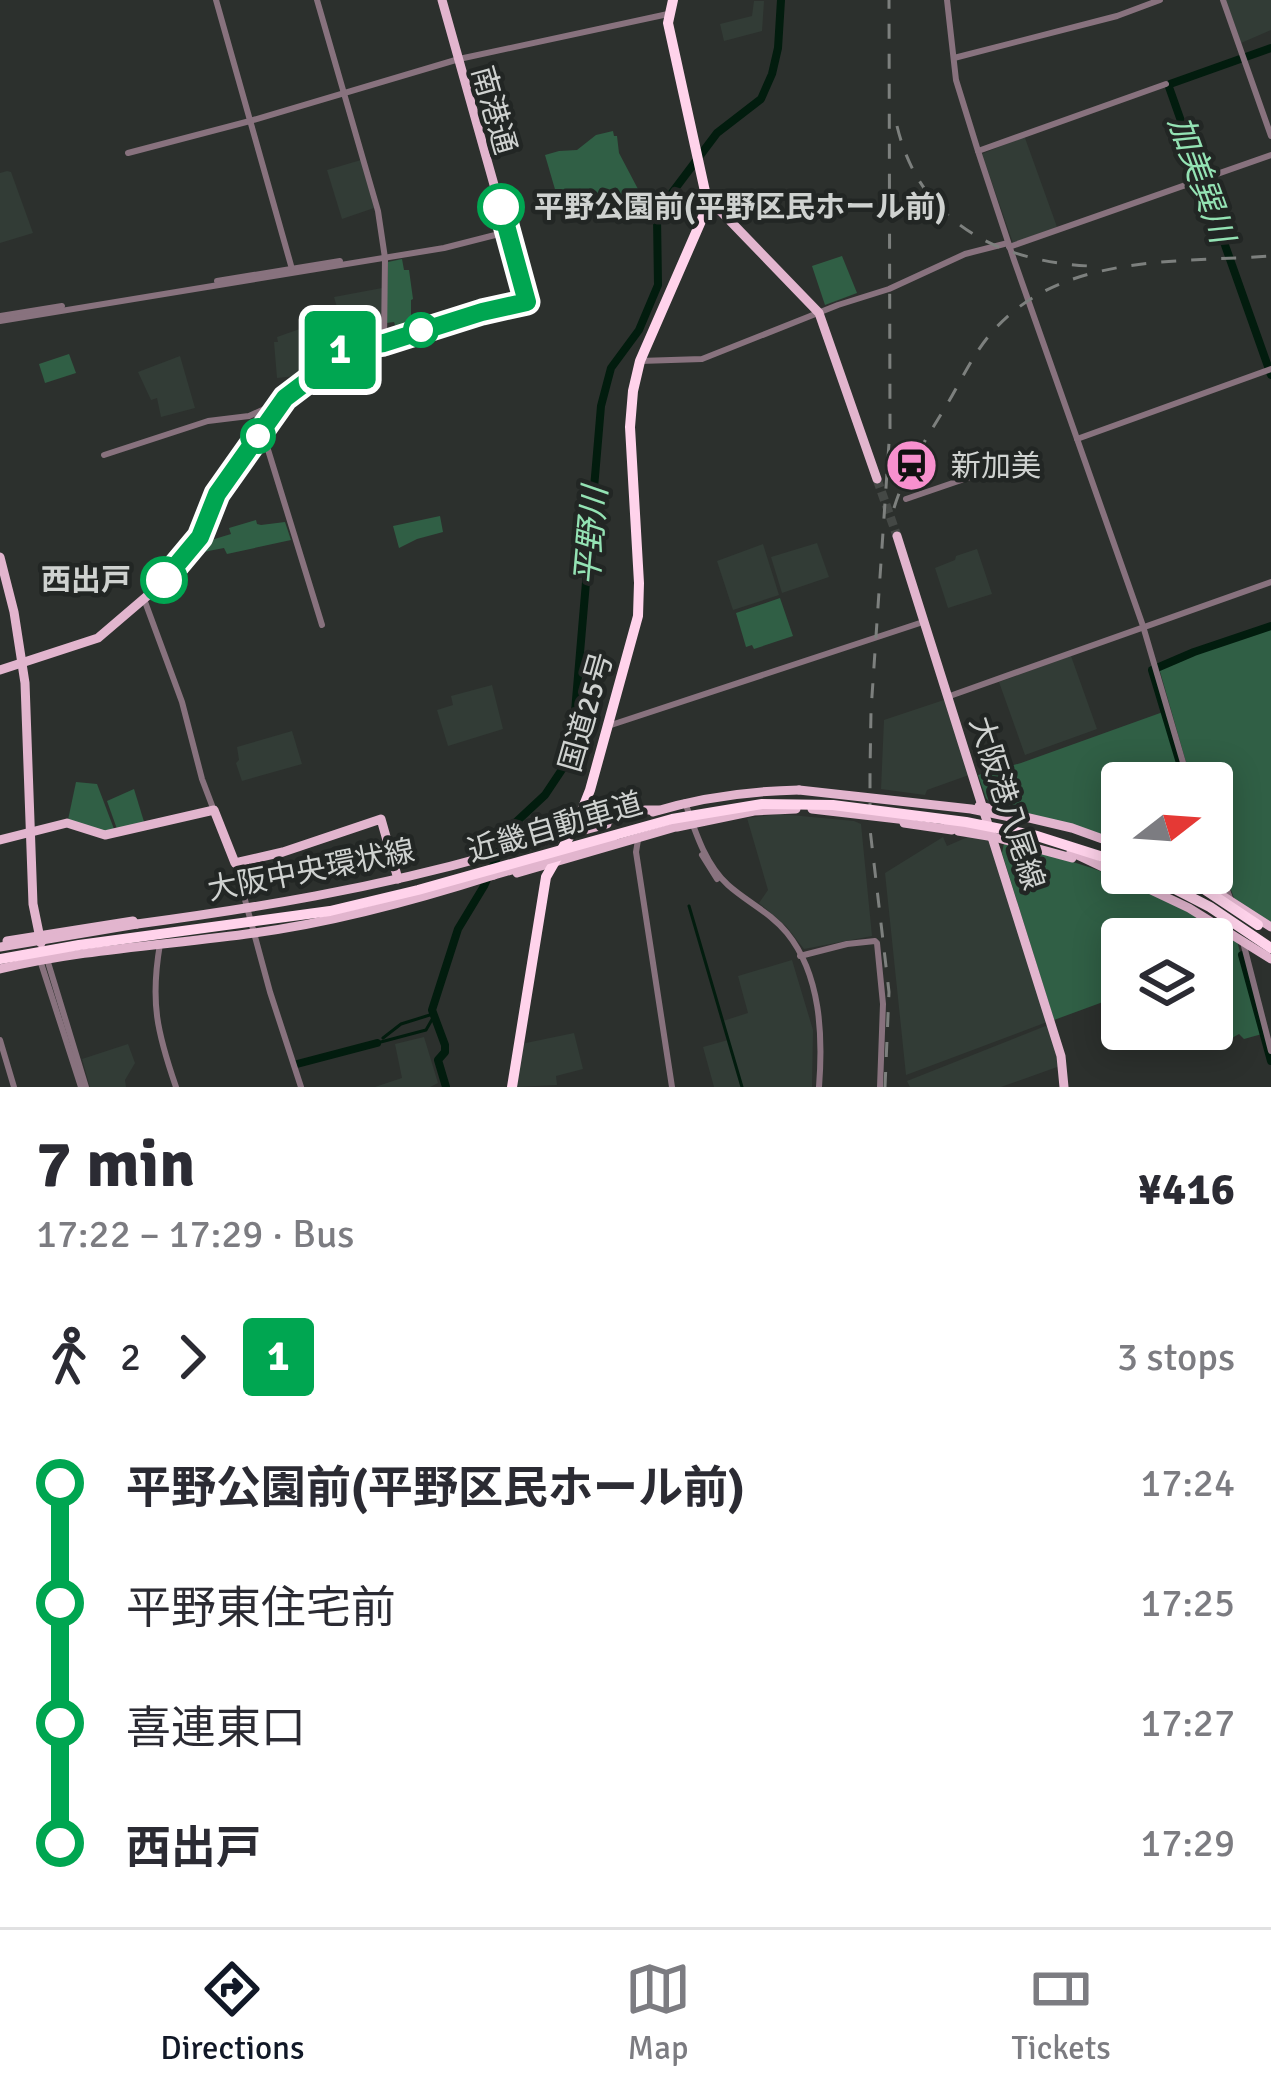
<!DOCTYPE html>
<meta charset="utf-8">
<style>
body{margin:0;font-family:Signika,"Noto Sans JP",sans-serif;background:#f2f2f3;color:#2b2b33;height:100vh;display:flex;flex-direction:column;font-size:45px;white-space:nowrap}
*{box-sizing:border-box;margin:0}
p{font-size:39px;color:#7c7c81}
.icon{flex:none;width:66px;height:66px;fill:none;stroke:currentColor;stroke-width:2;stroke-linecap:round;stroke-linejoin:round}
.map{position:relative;height:1087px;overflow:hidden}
.side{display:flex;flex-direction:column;background:#fff;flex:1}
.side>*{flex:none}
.badge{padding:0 24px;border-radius:9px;font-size:42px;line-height:78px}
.needle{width:78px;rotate:73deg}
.buttons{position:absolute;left:1101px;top:762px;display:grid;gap:24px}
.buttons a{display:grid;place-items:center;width:132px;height:132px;border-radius:12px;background:#fff;box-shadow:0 6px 30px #0003;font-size:60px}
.map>.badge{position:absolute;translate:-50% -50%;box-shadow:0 0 0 6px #fff}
.legs{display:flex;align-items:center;gap:18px;height:132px;padding:0 36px;font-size:39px}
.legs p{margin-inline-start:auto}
.summary{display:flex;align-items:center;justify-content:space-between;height:204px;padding:0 36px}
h1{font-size:66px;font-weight:700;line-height:90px}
ul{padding:0 36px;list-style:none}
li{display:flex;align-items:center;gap:42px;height:120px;font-size:45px}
li i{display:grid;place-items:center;width:18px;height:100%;margin:0 15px;background:currentColor}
li i::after{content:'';width:30px;height:30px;margin:-15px;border:9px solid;border-radius:50%;background:#fff}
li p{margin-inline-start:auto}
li:first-child i{background:linear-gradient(#0000 50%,currentColor 0)}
li:last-child i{background:linear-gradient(currentColor 50%,#0000 0)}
.tabs{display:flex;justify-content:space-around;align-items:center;height:168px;border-top:3px solid #e1e1e2;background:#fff;font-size:33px;color:#7c7c81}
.tabs a{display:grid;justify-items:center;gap:6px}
.tabs .on{color:#111827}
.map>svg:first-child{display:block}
.built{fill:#323c36}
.green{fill:#305f45}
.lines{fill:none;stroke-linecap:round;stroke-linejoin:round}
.stream{stroke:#021c0e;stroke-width:3}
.river{stroke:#021c0e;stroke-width:8}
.major-tunnel{stroke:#444845;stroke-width:9;stroke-dasharray:9 4.5;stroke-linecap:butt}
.minor{stroke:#88727e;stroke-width:6}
.major{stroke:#e2b5ce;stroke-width:9}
.highway{stroke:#ffd3eb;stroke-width:10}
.rail{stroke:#7d807e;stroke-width:3;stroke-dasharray:15 15;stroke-linecap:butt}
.major-bridge{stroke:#e2b5ce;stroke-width:9}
.highway-bridge{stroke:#ffd3eb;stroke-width:10}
.line-1-casing{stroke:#fff;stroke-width:27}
.line-1{stroke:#00a651;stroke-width:18}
.stop-1-dot{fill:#fff;stroke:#00a651;stroke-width:6}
.labels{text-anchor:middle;stroke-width:9;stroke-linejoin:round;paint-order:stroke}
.street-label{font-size:30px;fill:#cfd2d0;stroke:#222624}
.stop-label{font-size:30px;font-weight:bold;fill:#cfd2d0;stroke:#222624;text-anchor:start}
.poi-label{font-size:30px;fill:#cfd2d0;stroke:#222624;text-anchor:start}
.water-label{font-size:33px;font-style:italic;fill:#94e3b4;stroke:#222624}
</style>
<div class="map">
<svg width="1271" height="1087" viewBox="0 0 1271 1087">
<rect width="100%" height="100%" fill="#2c302d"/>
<g class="built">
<polygon points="1226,0 1271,0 1271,30 1241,43"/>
<polygon points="754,1 764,1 762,31 724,41 720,24 752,16"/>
<polygon points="1023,137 1025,138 1057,227 1013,243 982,154"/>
<polygon points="361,160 374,208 342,219 327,170"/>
<polygon points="7,171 11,172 33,233 0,243 0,173"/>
<polygon points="382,288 382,341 348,345 334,297"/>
<polygon points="311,325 316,338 341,329 344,345 314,373 297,385 295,376 277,378 274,342 278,342 277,337"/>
<polygon points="180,356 195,408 161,417 157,398 151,400 138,372"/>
<polygon points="817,543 829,577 782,593 771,557"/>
<polygon points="763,544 779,595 733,610 717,561"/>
<polygon points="977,549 992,594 948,608 935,568 955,560 956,556"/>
<polygon points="1071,656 1097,729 1025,755 999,682"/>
<polygon points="492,685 503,729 448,746 437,710 453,705 451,696"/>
<polygon points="944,700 969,775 927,790 925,795 881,789 884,720"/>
<polygon points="292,731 302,764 242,781 236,763 239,760 237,747"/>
<polygon points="780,814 854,821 861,824 872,936 804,949 786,926 759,903 768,890 747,818"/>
<polygon points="970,836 989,841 1047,1022 906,1075 885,873 943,837 947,846"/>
<polygon points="792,960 813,1030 812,1087 714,1087 703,1047 728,1040 723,1021 748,1013 738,976"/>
<polygon points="1048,1025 1060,1066 1001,1087 910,1087 907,1081"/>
<polygon points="574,1033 583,1069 556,1076 557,1085 515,1087 521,1044"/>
<polygon points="424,1037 438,1083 430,1087 375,1087 402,1078 395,1044"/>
<polygon points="128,1044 135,1063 125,1080 126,1087 90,1087 82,1059"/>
</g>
<g class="green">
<polygon points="613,131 614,136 617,136 619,153 639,191 561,210 545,155 559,151 577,150 596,135"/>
<polygon points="842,256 857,293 825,305 812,266"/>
<polygon points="402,259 404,270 409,270 413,299 411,300 411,329 398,333 394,322 386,323 388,262"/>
<polygon points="69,354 76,373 45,383 39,364"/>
<polygon points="440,516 443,532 417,539 399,548 393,526"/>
<polygon points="256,520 257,524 261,525 285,522 291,540 227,554 224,548 198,553 198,544 231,534 229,528"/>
<polygon points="780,598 793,636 754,649 752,645 746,647 736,613"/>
<polygon points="1271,626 1271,924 1234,898 1212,838 1212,783 1192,783 1159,668"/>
<polygon points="1163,712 1185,783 1122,783 1122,842 993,806 986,798 978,775 1021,763"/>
<polygon points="76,782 97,784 114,829 107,833 68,820"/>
<polygon points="134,789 145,825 117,829 107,801"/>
<path d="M1004,843C1059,856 1114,873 1164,898C1189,911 1213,927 1237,941L1262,1034L1244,1039L1239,1034L1216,1047L1202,1031L1212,1029V1023L1219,1017L1216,1009L1212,1011V939H1122V995L1054,1020L1002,853Z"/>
</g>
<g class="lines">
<g class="stream">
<polyline points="689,906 742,1087"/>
<polyline points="383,1038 401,1024 433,1014"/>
<polyline points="377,1043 426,1030 434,1016"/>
</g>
<g class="river">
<polyline points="1271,48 1170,84 1169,87 1271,375"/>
<polyline points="1186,783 1152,670 1194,652 1271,626"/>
<polyline points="1212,858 1223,888"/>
<polyline points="1242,955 1271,1061"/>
<polyline points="297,1064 377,1043"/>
<polyline points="446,1087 438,1060 445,1052 445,1045 432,1010 458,929 484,886 506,837 515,823 545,795 563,768 573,735 601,406 611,368 639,330 658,285 657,217 659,210 717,133 761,99 772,74 778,48 781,0"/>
</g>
<polyline class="major-tunnel" points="877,479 897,536"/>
<g class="minor">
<polyline points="216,0 292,269"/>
<polyline points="317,0 378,211 385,258 384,341"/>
<polyline points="947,0 956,80 978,151 1014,260 1143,626 1189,783"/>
<polyline points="1223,0 1271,136"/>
<polyline points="954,58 1117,16 1160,0"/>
<polyline points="978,151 1166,84"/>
<polyline points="128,153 250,121 459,59 668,14"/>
<polyline points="1009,247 1271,155"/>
<polyline points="217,281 340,261"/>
<polyline points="0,316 62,306"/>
<polyline points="0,321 444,248 499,234 508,235"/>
<polyline points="640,361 702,359 838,305 889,289 965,254 1008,243"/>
<polyline points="257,414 322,625"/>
<polyline points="1077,439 1271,369"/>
<polyline points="104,455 208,421 249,416 278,403"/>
<polyline points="906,499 979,474"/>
<polyline points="144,599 182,702 202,779 213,808"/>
<polyline points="947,697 1271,582"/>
<polyline points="608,726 923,622"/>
<path d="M685,802C695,831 705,864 728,885C747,902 771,913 787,933C821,975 823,1036 819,1087"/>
<polyline points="638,840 636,852 672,1087"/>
<polyline points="1212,848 1231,901"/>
<polyline points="702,855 717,879"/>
<polyline points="235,863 270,992 301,1087"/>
<polyline points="1243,942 1271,1051"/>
<path d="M160,944C150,1002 157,1032 176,1087"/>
<polyline points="800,956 847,944 875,941 877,943 883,1004 880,1087"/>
<polyline points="47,959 86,1087"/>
<polyline points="40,960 81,1087"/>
<polyline points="0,1040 14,1087"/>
</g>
<g class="major">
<polyline points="708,198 819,313 877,479"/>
<polyline points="897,536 1061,1056 1064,1087"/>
<polyline points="0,557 14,612 25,683 33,904 41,943"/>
<polyline points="0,670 98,638 160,585 200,537 217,494 285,398 314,376 337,352 346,348 384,343 482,312 527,302 442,0"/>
<polyline points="979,806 1072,828 1122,846"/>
<path d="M653,812C702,797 749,791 799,790"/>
<polyline points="596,823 645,810 658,810"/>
<polyline points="677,827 754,811 796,809"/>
<polyline points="958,831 994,837 1072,858"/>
<polyline points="0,840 67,823 105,835 214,810 235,863 283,852 381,819 398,879"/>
<polyline points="1071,852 1189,908 1271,959"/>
<polyline points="517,873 679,826"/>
<polyline points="1218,893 1271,927"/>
<path d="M137,924C257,908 375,888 492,855"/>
<polyline points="7,941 133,921"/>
<path d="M0,969C83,949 169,945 254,933C336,922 416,900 494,875"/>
</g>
<g class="highway">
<polyline points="1168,873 1201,887"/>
<polyline points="512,1087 546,877 577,823 590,790 638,616 639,583 630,427 633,391 640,361 708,205 668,23 673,0"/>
</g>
<g class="rail">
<path d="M897,126C920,222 997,261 1089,266"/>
<path d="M894,508C906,469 928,436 949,401C963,377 975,351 993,331C1062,253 1176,263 1271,256"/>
<polyline points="885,1087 889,992 870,829 870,771 871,711 890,428 889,0"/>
</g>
<g class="major-bridge">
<polyline points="799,790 971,809 1020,819"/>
<polyline points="812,809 907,820"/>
<polyline points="904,823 952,830"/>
<polyline points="948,824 984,831"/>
<polyline points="492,855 607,824"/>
<polyline points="494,875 613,841"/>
<polyline points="0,947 137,924"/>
</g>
<g class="highway-bridge">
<polyline points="1144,873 1210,907 1271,948"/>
<polyline points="1201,887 1258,925"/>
<polyline points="0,959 79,945 330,911 418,890 672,819 762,804 833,805 966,822 1037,836 1122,863"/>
</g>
</g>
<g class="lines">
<defs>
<polyline id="line-1" points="164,580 200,537 217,494 285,398 314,376 334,354 346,348 384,343 482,312 527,302 501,207"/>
</defs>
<use href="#line-1" class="line-1-casing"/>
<use href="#line-1" class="line-1"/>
</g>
<defs>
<symbol id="station-disc" viewBox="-11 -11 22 22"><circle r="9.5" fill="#f790ce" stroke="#222624"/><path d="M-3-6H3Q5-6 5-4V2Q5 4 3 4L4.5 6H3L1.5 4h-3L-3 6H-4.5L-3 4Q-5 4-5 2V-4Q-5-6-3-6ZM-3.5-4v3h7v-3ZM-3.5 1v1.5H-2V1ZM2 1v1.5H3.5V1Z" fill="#111"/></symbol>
</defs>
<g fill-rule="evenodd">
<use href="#station-disc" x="882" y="436" width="59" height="59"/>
</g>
<g class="stop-1-dot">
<circle cx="501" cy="207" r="21"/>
<circle cx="421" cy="330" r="15"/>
<circle cx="258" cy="436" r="15"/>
<circle cx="164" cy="580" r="21"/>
</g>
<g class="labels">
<g class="street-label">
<text transform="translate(494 110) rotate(74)" y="10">南港通</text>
<text transform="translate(586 712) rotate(-74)" y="10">国道25号</text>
<text transform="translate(1007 803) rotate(72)" y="10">大阪港八尾線</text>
<text transform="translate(555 827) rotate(-16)" y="10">近畿自動車道</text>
<text transform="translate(311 870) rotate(-11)" y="10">大阪中央環状線</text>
</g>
<g class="stop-label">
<text x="534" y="217">平野公園前(平野区民ホール前)</text>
<text x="131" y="590" text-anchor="end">西出戸</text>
</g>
<g class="poi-label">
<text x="951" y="476">新加美</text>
</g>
<g class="water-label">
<text transform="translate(1202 179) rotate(70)" y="12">加美巽川</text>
<text transform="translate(590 536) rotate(-85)" y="12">平野川</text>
</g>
</g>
</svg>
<div class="buttons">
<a><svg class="needle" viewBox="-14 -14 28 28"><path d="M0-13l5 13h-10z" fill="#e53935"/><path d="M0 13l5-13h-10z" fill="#7c7c81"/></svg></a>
<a><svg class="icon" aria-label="layers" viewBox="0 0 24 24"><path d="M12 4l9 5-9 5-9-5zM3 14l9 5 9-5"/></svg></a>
</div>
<b class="badge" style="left:340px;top:350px;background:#00a651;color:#fff">1</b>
</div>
<section class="side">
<div class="summary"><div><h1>7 min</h1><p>17:22 – 17:29 · Bus</p></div><b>¥416</b></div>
<div class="legs"><svg class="icon" aria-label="walk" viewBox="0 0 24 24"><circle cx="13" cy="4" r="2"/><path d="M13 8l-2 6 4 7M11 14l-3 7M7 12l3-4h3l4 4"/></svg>2<svg class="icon" aria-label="forward" viewBox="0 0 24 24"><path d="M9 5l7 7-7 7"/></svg><b class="badge" style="background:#00a651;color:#fff">1</b><p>3 stops</p></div>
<ul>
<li><i style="color:#00a651"></i><b>平野公園前(平野区民ホール前)</b><p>17:24</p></li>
<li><i style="color:#00a651"></i><span>平野東住宅前</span><p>17:25</p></li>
<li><i style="color:#00a651"></i><span>喜連東口</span><p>17:27</p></li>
<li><i style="color:#00a651"></i><b>西出戸</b><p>17:29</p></li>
</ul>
</section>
<nav class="tabs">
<a class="on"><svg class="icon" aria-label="directions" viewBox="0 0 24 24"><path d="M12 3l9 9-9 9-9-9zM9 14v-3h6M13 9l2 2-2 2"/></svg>Directions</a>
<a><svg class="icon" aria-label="map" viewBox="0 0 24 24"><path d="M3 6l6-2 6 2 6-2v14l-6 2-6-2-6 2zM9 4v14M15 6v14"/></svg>Map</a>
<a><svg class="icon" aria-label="tickets" viewBox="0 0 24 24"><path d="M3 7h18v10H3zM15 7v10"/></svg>Tickets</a>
</nav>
